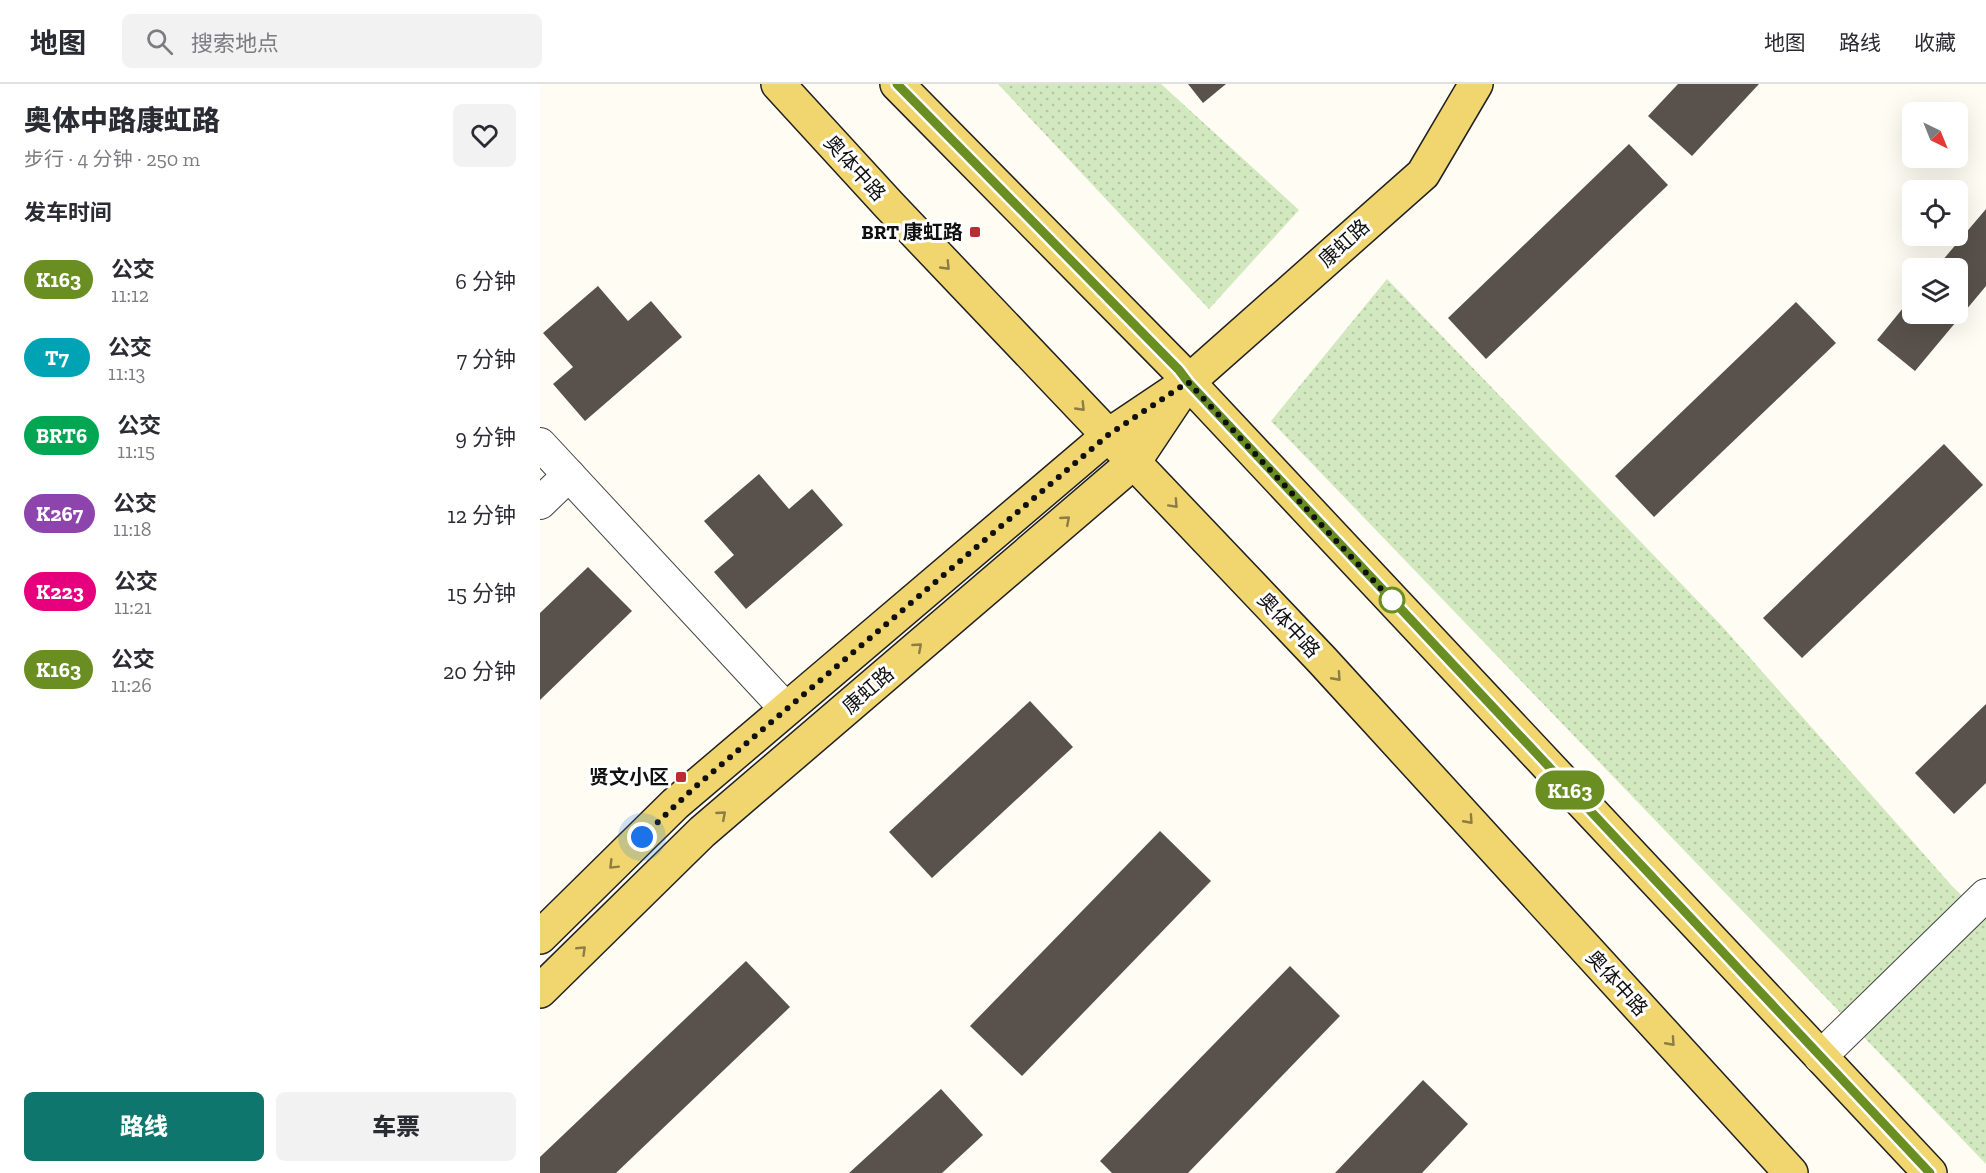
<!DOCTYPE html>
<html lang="zh">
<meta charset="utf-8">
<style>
body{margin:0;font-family:"Zilla Slab","Noto Sans SC",serif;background:#f2f2f3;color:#2b2b33;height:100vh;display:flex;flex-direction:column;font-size:22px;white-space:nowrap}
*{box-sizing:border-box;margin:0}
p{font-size:20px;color:#7c7c81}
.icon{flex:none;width:33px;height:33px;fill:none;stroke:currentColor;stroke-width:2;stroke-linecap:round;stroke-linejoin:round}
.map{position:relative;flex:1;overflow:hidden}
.side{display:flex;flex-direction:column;background:#fff;width:540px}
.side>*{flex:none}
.badge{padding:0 12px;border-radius:20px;font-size:21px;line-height:39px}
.needle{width:39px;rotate:137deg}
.tools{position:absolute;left:1362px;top:18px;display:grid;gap:12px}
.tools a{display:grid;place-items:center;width:66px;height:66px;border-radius:9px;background:#fff;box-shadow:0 6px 24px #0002;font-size:30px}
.you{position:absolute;width:30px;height:30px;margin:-15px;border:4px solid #fff;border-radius:50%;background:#1a73e8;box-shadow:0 0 0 9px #1a73e833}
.map>.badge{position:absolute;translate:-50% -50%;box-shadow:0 0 0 3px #fff}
h2{padding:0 24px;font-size:22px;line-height:54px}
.round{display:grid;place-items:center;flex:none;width:63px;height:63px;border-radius:9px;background:#f2f2f3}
.overview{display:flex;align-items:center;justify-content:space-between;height:102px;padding:0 24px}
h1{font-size:28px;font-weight:800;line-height:45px}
.action{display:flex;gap:12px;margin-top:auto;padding:12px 24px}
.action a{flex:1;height:69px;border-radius:9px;background:#0f766e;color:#fff;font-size:24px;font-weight:800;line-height:69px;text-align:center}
.action a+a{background:#f2f2f3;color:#2b2b33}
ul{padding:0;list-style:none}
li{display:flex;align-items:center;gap:18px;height:78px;padding:0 24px}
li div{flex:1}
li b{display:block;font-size:22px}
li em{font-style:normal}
li .badge{min-width:66px;font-weight:700;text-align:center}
header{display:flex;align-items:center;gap:36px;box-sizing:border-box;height:84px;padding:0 30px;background:#fff;border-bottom:2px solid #e1e1e2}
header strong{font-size:28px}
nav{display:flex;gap:33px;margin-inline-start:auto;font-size:21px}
.search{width:420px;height:54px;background:#f2f2f3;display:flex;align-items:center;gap:15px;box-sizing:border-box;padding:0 21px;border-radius:9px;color:#7c7c81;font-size:22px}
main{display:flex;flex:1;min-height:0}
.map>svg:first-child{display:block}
.grass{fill:url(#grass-dots)}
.building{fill:#58514c}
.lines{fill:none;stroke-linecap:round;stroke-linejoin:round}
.minor-casing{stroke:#434343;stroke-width:34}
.major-casing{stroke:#212121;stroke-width:36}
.minor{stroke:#fff;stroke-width:32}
.major{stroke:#f1d670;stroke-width:33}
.oneway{stroke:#8c7d45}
.line-casing{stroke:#fff;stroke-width:14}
.line{stroke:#6b8e23;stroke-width:9}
.walk{stroke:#101010;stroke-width:6;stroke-dasharray:0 10.8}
.poi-dot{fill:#b92e30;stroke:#fff;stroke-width:2}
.stop-dot{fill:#fff;stroke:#6b8e23;stroke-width:3}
.labels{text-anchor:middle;stroke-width:6;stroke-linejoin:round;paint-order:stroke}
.street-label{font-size:20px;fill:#101010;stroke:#fff}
.poi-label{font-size:20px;font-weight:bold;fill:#101010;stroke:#fff;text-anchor:end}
</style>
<header>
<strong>地图</strong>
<div class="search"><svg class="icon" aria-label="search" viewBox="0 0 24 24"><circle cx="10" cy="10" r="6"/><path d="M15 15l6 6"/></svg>搜索地点</div>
<nav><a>地图</a><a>路线</a><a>收藏</a></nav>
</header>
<main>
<section class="side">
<div class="overview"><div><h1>奥体中路康虹路</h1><p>步行 · 4 分钟 · 250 m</p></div><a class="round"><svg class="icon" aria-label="heart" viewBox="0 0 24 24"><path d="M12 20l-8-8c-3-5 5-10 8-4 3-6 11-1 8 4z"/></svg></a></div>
<h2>发车时间</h2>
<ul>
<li><span class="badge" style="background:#6b8e23;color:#fff">K163</span><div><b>公交</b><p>11:12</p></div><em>6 分钟</em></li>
<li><span class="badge" style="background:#00a3b4;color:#fff">T7</span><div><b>公交</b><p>11:13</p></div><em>7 分钟</em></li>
<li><span class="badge" style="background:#00a651;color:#fff">BRT6</span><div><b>公交</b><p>11:15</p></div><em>9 分钟</em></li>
<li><span class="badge" style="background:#8e44ad;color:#fff">K267</span><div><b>公交</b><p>11:18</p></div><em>12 分钟</em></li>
<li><span class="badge" style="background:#e6007e;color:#fff">K223</span><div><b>公交</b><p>11:21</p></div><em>15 分钟</em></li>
<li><span class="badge" style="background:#6b8e23;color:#fff">K163</span><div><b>公交</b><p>11:26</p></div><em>20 分钟</em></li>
</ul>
<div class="action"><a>路线</a><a>车票</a></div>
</section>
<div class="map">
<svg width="1446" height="1089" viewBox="0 0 1446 1089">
<defs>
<pattern id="grass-dots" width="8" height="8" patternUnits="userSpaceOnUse" patternTransform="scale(1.5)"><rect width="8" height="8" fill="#d2e8be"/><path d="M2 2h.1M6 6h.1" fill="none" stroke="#b3c6a2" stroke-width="1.8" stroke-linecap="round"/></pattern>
</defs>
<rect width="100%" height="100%" fill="#fefcf3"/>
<g class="grass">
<polygon points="458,0 621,0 759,126 669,225"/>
<polygon points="847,195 1180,540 1412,802 1446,835 1446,1080 731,337"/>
</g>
<g class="building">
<polygon points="648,0 686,0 663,19"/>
<polygon points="1138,0 1219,0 1152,72 1108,32"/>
<polygon points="1089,60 1128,101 946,275 908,234"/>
<polygon points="1446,125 1446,202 1375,287 1337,256 1372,213 1372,230 1418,230 1418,184 1396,184"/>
<polygon points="58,202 88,237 111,217 142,253 45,337 13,300 33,283 3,249"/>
<polygon points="1256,218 1296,259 1114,433 1075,392"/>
<polygon points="1404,360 1443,401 1262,574 1223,534"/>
<polygon points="219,390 249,425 272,405 303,441 206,525 174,488 194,471 164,437"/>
<polygon points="48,483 92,527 0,616 0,529"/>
<polygon points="490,617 533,663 392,794 349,748"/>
<polygon points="1446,620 1446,699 1414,730 1375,689"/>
<polygon points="620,747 671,797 482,992 430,942"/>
<polygon points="206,877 250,923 76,1089 0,1089 0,1073"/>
<polygon points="750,882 800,932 648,1089 572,1089 560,1077"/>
<polygon points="883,996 928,1040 882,1089 795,1089"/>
<polygon points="401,1005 443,1051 402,1089 309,1089"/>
</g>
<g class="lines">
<defs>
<g id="minor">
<polyline points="0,360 246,625"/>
<polyline points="0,419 29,391"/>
<polyline points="1280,973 1446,811"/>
</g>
<g id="major">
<polyline points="238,0 349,121 782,576 1251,1089"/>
<polyline points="357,0 639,286 648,298 1390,1089"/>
<polyline points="0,853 135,720 569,351 648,298 883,90 936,0"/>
<polyline points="0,907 162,748 594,378 638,312"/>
</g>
</defs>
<use href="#minor" class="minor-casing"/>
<use href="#major" class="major-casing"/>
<use href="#minor" class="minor"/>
<use href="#major" class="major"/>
</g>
<defs><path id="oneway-chevron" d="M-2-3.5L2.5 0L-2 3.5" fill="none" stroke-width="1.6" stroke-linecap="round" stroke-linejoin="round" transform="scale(1.5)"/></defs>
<g class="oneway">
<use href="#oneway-chevron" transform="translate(406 182) rotate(46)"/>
<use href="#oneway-chevron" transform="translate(541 323) rotate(46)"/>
<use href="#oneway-chevron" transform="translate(634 420) rotate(47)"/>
<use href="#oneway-chevron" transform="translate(526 436) rotate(-41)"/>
<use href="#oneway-chevron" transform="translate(378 563) rotate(-41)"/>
<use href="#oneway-chevron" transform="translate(797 593) rotate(48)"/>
<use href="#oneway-chevron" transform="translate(182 731) rotate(-41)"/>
<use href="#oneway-chevron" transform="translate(929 736) rotate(48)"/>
<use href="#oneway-chevron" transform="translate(73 781) rotate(135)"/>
<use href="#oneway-chevron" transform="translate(42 866) rotate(-44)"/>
<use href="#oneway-chevron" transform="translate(1131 958) rotate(48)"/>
</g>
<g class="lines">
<defs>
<polyline id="line" points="357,0 639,286 648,298 1390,1089"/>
</defs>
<use href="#line" class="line-casing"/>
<use href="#line" class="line"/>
<polyline class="walk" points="102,753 154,704 568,351 648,298 858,523 852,516"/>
</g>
<g class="poi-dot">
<rect x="429" y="142" width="12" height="12" rx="3"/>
<rect x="135" y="687" width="12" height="12" rx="3"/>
</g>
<circle class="stop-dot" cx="852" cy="516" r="12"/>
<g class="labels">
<g class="street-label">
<text transform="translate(315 84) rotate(48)" y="7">奥体中路</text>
<text transform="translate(804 159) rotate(-42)" y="7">康虹路</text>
<text transform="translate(749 541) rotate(47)" y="7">奥体中路</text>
<text transform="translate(328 606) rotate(-41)" y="7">康虹路</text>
<text transform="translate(1077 899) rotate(48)" y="7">奥体中路</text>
</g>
<g class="poi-label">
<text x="423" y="155">BRT 康虹路</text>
<text x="129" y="700">贤文小区</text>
</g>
</g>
</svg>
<div class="tools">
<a><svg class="needle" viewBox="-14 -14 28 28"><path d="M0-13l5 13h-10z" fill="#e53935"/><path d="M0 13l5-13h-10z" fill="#7c7c81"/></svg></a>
<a><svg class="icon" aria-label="locate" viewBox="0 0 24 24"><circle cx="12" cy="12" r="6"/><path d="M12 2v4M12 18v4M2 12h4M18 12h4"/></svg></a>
<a><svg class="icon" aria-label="layers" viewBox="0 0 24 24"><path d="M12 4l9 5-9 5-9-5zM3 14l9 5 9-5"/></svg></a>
</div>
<div class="you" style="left:102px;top:753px"></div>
<b class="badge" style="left:1030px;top:706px;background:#6b8e23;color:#fff">K163</b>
</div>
</main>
